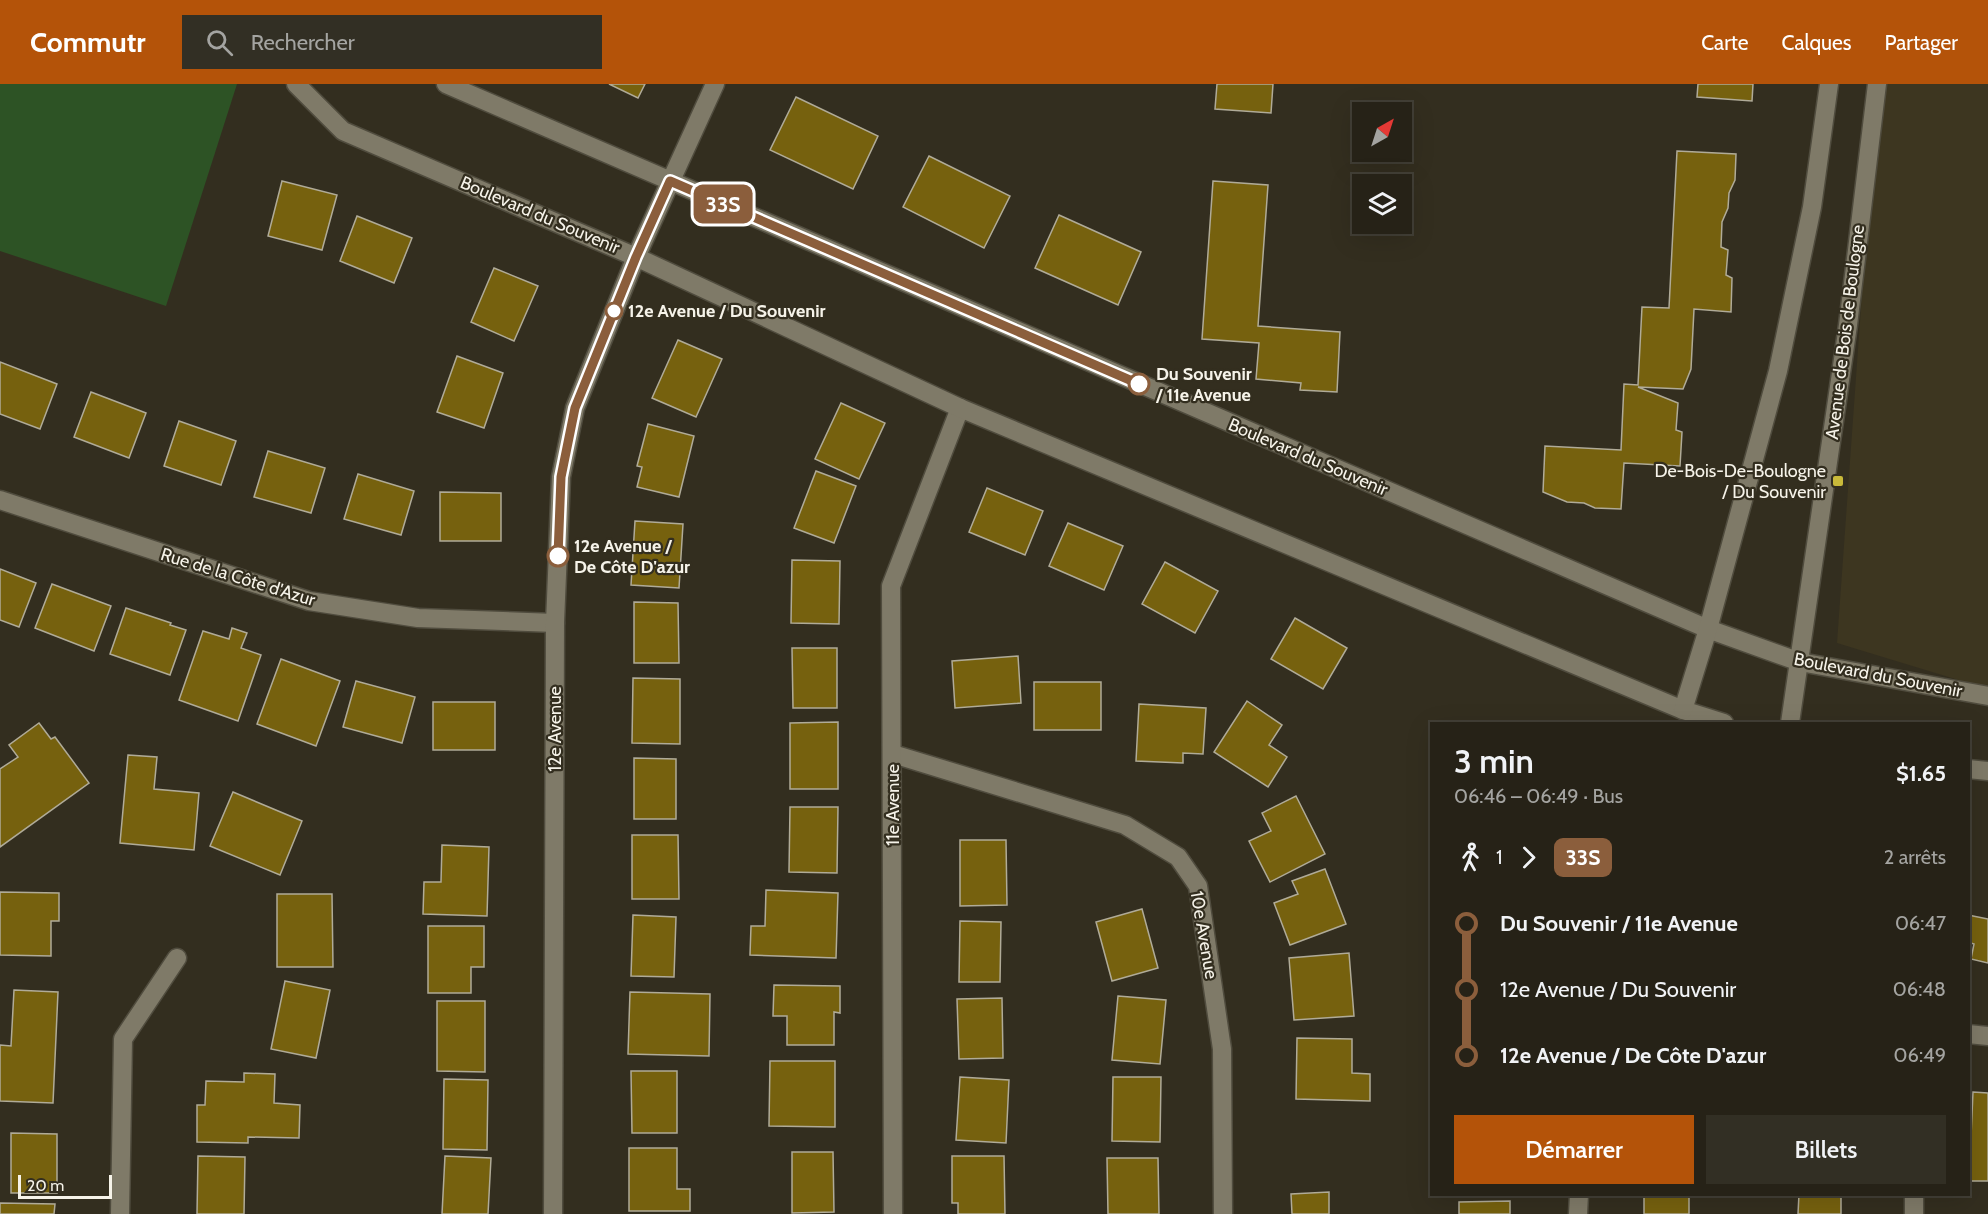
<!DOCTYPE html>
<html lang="fr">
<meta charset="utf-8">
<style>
body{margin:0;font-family:Cabin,sans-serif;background:#322f24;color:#f1f3f6;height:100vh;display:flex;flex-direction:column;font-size:22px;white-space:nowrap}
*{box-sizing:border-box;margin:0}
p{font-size:20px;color:#a4a4a1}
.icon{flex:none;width:33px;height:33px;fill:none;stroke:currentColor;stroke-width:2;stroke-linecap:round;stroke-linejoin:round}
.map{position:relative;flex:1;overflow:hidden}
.sheet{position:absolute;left:1430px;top:638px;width:540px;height:474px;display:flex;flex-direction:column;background:#262217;border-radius:0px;box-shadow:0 6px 24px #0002,0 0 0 2px #423f36}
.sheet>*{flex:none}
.badge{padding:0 12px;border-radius:9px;font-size:21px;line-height:39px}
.needle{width:39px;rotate:39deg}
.fabs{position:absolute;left:1352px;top:18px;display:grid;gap:12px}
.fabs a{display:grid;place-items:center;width:60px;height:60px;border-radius:0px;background:#262217;box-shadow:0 6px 24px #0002,0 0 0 2px #423f36;font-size:30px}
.scale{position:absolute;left:18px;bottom:15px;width:94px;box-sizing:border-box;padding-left:6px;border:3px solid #f6f3e9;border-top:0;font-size:16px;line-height:21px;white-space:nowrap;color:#f6f3e9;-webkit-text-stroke:4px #332e1f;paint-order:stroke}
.map>.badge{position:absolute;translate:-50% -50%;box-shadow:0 0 0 3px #fff}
.legs{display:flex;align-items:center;gap:9px;height:66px;padding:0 24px;font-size:20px}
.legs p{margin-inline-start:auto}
.summary{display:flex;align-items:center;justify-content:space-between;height:102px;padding:0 24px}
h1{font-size:33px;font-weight:600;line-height:45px}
.primary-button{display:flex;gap:12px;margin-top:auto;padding:12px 24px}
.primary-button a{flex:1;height:69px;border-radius:0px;background:#b45309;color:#fff;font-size:24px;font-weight:600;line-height:69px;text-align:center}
.primary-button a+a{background:#322f24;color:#f1f3f6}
ul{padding:0 24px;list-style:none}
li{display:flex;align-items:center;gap:21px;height:66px;font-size:22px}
li i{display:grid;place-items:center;width:9px;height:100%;margin:0 8px;background:currentColor}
li i::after{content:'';width:15px;height:15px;margin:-8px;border:4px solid;border-radius:50%;background:#262217}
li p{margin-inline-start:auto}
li:first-child i{background:linear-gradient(#0000 50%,currentColor 0)}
li:last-child i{background:linear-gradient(currentColor 50%,#0000 0)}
header{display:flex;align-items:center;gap:36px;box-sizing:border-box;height:84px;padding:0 30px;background:#b45309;color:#fff}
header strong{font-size:28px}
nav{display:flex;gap:33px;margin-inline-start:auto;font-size:21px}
.search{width:420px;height:54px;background:#322f24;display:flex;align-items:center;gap:15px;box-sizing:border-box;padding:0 21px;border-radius:0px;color:#a4a4a1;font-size:22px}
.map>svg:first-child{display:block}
.built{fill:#3d3620}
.green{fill:#2d5325}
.building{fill:#76610e;stroke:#b0ab98;stroke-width:1.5}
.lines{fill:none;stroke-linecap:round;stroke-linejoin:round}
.street-casing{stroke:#504c3e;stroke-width:21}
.secondary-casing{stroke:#504c3e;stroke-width:21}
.street{stroke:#7f7a68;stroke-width:18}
.secondary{stroke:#7f7a68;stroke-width:18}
.line-1-casing{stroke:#fff;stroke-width:14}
.line-1{stroke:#8b5e3c;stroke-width:9}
.stop-1-dot{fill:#fff;stroke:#8b5e3c;stroke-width:3}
.poi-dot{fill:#c9ba3a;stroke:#332e1f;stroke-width:2}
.labels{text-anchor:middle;stroke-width:4.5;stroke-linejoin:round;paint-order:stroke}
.street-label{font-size:18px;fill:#f6f3e9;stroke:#332e1f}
.stop-label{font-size:18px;font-weight:bold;fill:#f6f3e9;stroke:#332e1f;text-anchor:start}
.poi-label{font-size:18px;fill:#f6f3e9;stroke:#332e1f;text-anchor:end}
</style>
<header>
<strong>Commutr</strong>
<div class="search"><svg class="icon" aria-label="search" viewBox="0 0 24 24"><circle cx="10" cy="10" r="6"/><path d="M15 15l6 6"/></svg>Rechercher</div>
<nav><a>Carte</a><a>Calques</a><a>Partager</a></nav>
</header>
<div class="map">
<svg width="1988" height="1130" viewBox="0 0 1988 1130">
<rect width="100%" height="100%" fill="#332e1f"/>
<polygon class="built" points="1877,0 1988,0 1988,605 1837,559"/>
<polygon class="green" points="0,0 237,0 166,222 0,167"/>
<g class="building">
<polygon points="609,0 645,0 638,14"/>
<polygon points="1217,0 1273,0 1271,29 1215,25"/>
<polygon points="1698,0 1753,0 1752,17 1697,13"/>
<polygon points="796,13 878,52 853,105 770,66"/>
<polygon points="1677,67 1736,70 1735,96 1729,109 1728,124 1722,138 1721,163 1728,166 1726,191 1732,194 1731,228 1694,225 1691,285 1683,305 1638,303 1678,319 1676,346 1682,348 1680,382 1624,379 1621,425 1595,424 1584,419 1567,418 1543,408 1545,362 1621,366 1624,300 1638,301 1642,223 1669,224"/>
<polygon points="929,72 1010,112 984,164 903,123"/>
<polygon points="282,97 337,111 322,166 268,152"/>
<polygon points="1213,97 1268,101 1258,242 1340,248 1337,308 1300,306 1301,299 1256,295 1259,259 1202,255"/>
<polygon points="1059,131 1141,168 1118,221 1035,184"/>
<polygon points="357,132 412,154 394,199 340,177"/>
<polygon points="494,184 538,202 514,257 471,238"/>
<polygon points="678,256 722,275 696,333 652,314"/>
<polygon points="457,272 503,289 484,344 437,328"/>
<polygon points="0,278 57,300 40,345 0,330"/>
<polygon points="91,308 146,329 129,374 74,353"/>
<polygon points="841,319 885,339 859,395 815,375"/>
<polygon points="179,337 236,357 221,401 164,382"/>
<polygon points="648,340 694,352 679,413 637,403 642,383 637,382"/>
<polygon points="268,367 325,384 311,429 254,413"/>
<polygon points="816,387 856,402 834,459 794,444"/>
<polygon points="358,390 414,407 401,451 344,435"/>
<polygon points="987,404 1043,427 1025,471 969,448"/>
<polygon points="440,408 501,409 501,457 440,457"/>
<polygon points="635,437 683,440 679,504 631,501"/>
<polygon points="1068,439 1123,462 1104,506 1049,482"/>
<polygon points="792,476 840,477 839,540 791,539"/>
<polygon points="1165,478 1218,507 1195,549 1142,520"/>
<polygon points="0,485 36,499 19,543 0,536"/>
<polygon points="52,500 111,522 94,567 35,544"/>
<polygon points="634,518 678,519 679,579 634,579"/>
<polygon points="126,524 171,539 170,541 186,546 170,591 110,570"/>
<polygon points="1295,534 1347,564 1323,605 1271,575"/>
<polygon points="232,544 247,549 241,564 261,571 238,637 179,616 203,547 229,555"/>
<polygon points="792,564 837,564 837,624 793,624"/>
<polygon points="1018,572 1021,619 955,624 952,577"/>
<polygon points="281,575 340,597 316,662 257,640"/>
<polygon points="633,594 680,595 680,660 632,659"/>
<polygon points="356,597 415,613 402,659 343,643"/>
<rect x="1034" y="598" width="67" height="48"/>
<polygon points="1247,617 1282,641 1269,661 1287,673 1268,703 1214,668"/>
<rect x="433" y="618" width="62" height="48"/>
<polygon points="1139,620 1206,624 1203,670 1183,669 1183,679 1136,677"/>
<polygon points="838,638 838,705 790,705 790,639"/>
<polygon points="39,639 51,655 55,653 89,699 0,763 0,685 18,673 9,661"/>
<polygon points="128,671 157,673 154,705 199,709 194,766 120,759"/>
<polygon points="634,674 676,675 676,735 634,735"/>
<polygon points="233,708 302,737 280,791 210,762"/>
<polygon points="1296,712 1325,770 1270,798 1249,757 1271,747 1262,729"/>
<polygon points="790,723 838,723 837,789 789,788"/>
<polygon points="632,751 678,751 679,815 632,815"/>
<polygon points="960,756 1006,756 1007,821 960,822"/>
<polygon points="442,761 489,763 487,832 423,830 424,798 441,798"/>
<polygon points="1325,785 1346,840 1290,861 1274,819 1298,810 1292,797"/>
<polygon points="766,806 838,809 836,874 750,871 751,842 765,842"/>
<polygon points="0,808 59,809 59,837 51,837 51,872 0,871"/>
<polygon points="277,810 332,810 333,883 277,883"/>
<polygon points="1142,825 1158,884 1112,897 1096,838"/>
<polygon points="633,831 676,833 674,893 631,892"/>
<polygon points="1968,831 1988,835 1988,879 1971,875 1974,860 1968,858"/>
<polygon points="960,837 1001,838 1000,898 959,898"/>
<polygon points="428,842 484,842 484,883 471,883 471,909 428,909"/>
<polygon points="1349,869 1354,932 1294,936 1289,874"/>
<polygon points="285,897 330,906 316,974 271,965"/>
<polygon points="774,901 840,902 840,929 834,928 834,961 787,961 787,932 773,932"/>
<polygon points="14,906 58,908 53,1019 0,1017 0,961 11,962"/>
<polygon points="630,908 710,910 709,972 628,970"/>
<polygon points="1118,912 1166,916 1160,980 1112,976"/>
<polygon points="1002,914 1003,974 959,975 957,915"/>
<polygon points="437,917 485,917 485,988 437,987"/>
<polygon points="1297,954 1352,955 1352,989 1370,990 1370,1017 1296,1015"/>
<polygon points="770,977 835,977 835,1043 769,1042"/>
<polygon points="631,987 677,987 677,1049 632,1049"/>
<polygon points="244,989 275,990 274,1019 300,1021 299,1054 248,1053 248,1059 197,1058 197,1021 205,1021 206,997 244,998"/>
<polygon points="960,993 1009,996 1006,1059 956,1056"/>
<polygon points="1113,993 1161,993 1160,1058 1112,1057"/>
<polygon points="444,995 488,996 487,1066 443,1065"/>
<polygon points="1973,1008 1988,1009 1988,1097 1969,1097"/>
<polygon points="11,1049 57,1050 57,1109 11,1109"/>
<polygon points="629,1064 677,1064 677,1105 690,1105 690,1127 629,1127"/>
<polygon points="792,1068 833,1068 834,1128 792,1129"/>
<polygon points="198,1072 245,1073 244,1130 197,1130"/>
<polygon points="445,1072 491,1074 488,1130 442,1130"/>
<polygon points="952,1072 1004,1072 1005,1130 958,1130 958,1119 952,1119"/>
<polygon points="1107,1074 1158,1074 1159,1130 1108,1130"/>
<polygon points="1329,1108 1329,1130 1292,1130 1291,1110"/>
<polygon points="1799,1110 1841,1110 1841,1130 1798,1130"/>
<polygon points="1644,1111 1689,1113 1689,1130 1644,1130"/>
<polygon points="1510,1117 1510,1130 1459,1130 1459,1118"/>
<polygon points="0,1119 55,1120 54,1130 0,1130"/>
</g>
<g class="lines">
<defs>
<g id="street">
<polyline points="0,416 309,517 418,534 555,539"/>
<polyline points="893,670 1125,741 1178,773 1198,802 1222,965 1223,1130"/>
<polyline points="1968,950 1988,952"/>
<polyline points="120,1130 123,955 177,874"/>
<polyline points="553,1130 555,539 561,393 575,324 636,173 715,0"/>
<polyline points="893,1130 891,502 960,324"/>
<polyline points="1578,1130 1579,1110"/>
<polyline points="1914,1130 1914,1110"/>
</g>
<g id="secondary">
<polyline points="296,0 343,47 636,173 960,324 1683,626 1724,639"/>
<polyline points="446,0 1708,545 1800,578 1988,612"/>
<polyline points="1683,626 1708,545 1778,287 1812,123 1829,0"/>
<polyline points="1790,639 1848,241 1877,0"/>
<polyline points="1968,685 1988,687"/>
</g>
</defs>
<use href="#street" class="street-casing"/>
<use href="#secondary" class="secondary-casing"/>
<use href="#street" class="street"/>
<use href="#secondary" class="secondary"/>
</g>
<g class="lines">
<defs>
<polyline id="line-1" points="558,472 561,393 575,324 636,173 670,97 1139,300"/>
</defs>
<use href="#line-1" class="line-1-casing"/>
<use href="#line-1" class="line-1"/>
</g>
<g class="stop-1-dot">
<circle cx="614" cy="227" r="8"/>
<circle cx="1139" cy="300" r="10"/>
<circle cx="558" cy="472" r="10"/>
</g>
<rect class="poi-dot" x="1832" y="391" width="12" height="12" rx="3"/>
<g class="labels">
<g class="street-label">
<text transform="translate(540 131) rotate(23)" y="6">Boulevard du Souvenir</text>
<text transform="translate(1845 248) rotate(-83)" y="6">Avenue de Bois de Boulogne</text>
<text transform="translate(1308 373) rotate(23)" y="6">Boulevard du Souvenir</text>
<text transform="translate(238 493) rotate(17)" y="6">Rue de la Côte d'Azur</text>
<text transform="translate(1878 591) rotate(11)" y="6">Boulevard du Souvenir</text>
<text transform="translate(555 645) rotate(-90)" y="6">12e Avenue</text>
<text transform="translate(893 721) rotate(-90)" y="6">11e Avenue</text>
<text transform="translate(1204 851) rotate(80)" y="6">10e Avenue</text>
</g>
<g class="stop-label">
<text x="628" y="233">12e Avenue / Du Souvenir</text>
<text x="1156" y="296">Du Souvenir<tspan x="1156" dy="21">/ 11e Avenue</tspan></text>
<text x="574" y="468">12e Avenue /<tspan x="574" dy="21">De Côte D'azur</tspan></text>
</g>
<g class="poi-label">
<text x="1826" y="393">De-Bois-De-Boulogne<tspan x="1826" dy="21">/ Du Souvenir</tspan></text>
</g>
</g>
</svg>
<div class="fabs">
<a><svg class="needle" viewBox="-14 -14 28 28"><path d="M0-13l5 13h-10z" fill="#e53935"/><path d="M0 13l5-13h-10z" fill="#a4a4a1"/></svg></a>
<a><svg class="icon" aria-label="layers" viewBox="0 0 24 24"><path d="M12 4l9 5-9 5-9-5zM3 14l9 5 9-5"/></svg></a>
</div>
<div class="scale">20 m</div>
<b class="badge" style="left:723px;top:120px;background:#8b5e3c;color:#fff">33S</b>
<section class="sheet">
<div class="summary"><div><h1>3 min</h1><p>06:46 – 06:49 · Bus</p></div><b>$1.65</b></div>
<div class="legs"><svg class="icon" aria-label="walk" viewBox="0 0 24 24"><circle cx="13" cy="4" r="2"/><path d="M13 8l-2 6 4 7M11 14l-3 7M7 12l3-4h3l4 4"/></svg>1<svg class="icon" aria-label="forward" viewBox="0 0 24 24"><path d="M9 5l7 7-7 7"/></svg><b class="badge" style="background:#8b5e3c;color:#fff">33S</b><p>2 arrêts</p></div>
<ul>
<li><i style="color:#8b5e3c"></i><b>Du Souvenir / 11e Avenue</b><p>06:47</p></li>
<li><i style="color:#8b5e3c"></i><span>12e Avenue / Du Souvenir</span><p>06:48</p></li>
<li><i style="color:#8b5e3c"></i><b>12e Avenue / De Côte D'azur</b><p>06:49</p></li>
</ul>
<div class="primary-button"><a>Démarrer</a><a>Billets</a></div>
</section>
</div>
